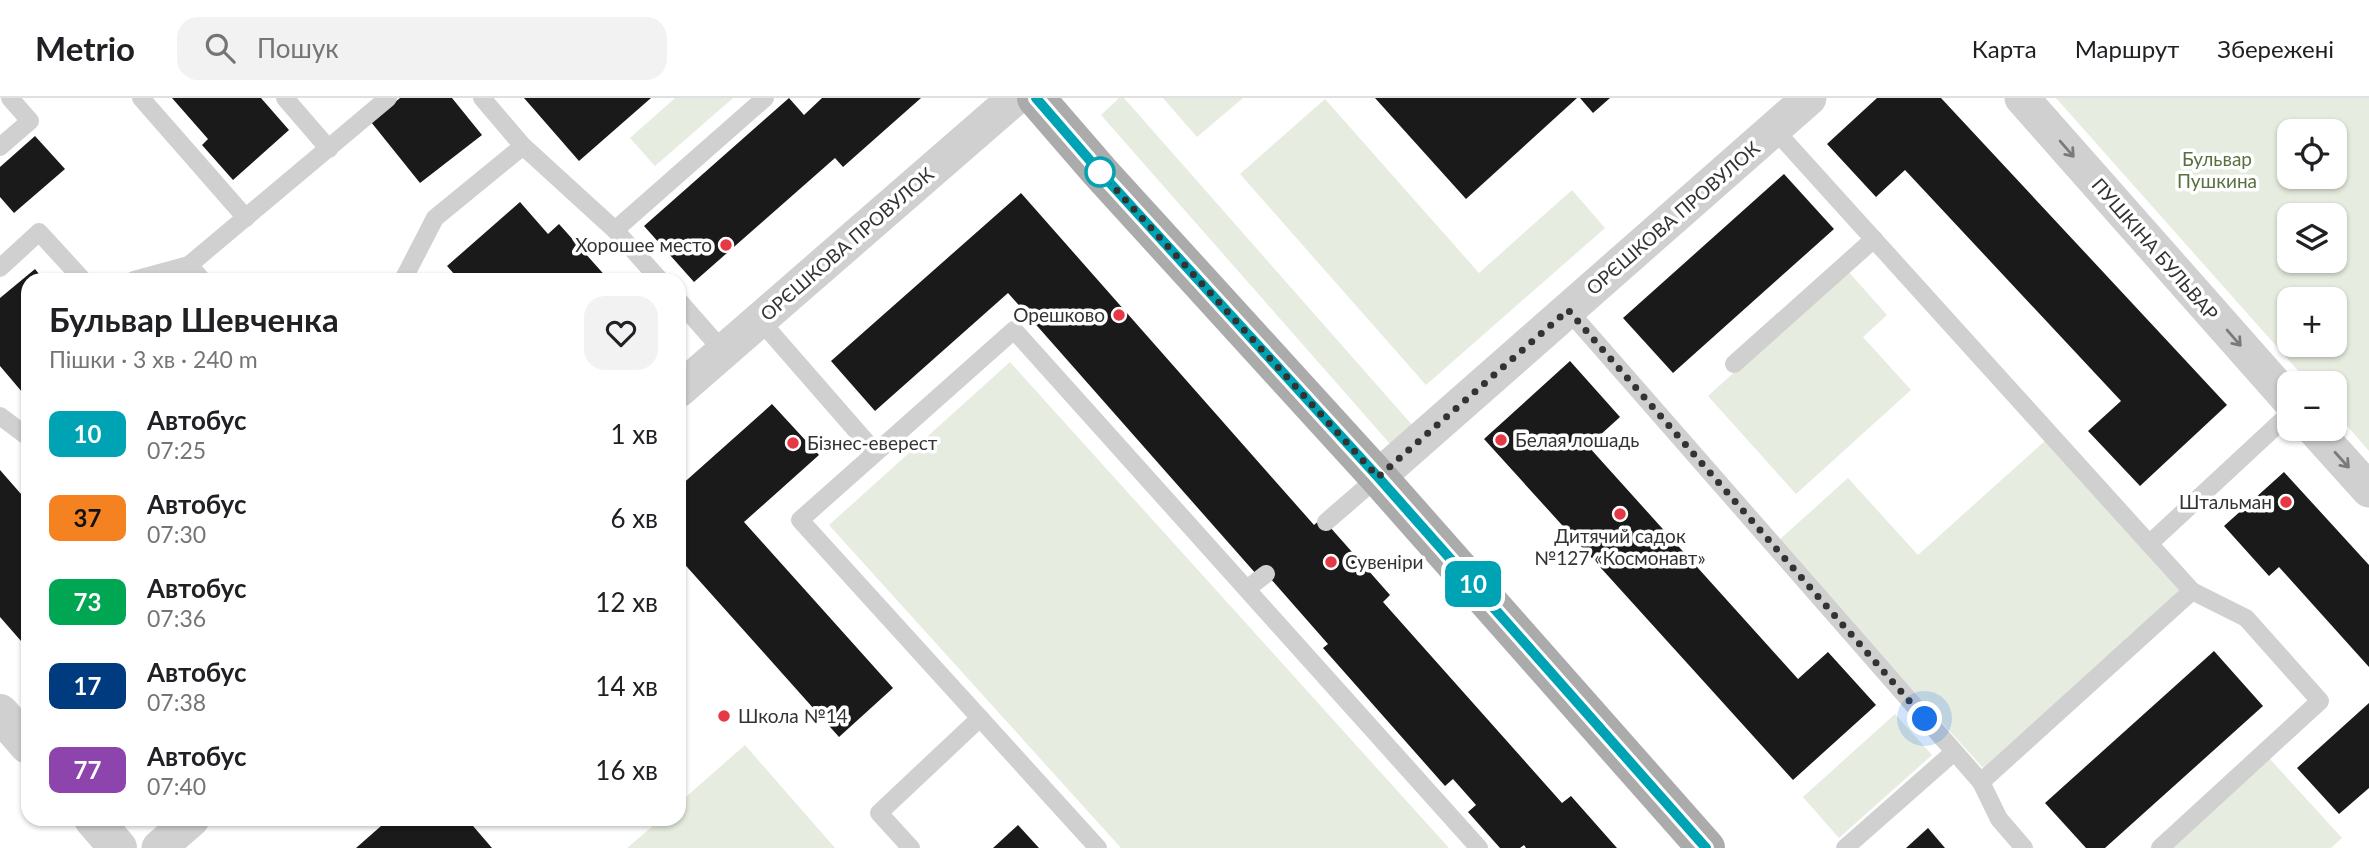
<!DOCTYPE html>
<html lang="uk">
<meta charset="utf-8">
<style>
body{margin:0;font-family:Lato,sans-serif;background:#f2f2f2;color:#202124;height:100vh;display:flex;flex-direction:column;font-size:26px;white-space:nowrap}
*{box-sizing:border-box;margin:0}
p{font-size:23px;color:#757577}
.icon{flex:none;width:38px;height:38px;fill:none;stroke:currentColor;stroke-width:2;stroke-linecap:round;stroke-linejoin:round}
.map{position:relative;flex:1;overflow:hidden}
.details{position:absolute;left:21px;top:175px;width:665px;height:553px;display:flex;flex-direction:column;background:#fff;border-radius:21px;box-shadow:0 2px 5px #0004}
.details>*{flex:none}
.badge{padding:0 14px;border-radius:10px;font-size:24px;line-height:46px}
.buttons{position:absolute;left:2277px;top:21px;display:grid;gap:14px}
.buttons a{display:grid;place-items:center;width:70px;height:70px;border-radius:14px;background:#fff;box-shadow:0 2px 5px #0004;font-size:35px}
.you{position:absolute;width:35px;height:35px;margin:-18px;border:5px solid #fff;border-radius:50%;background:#1a73e8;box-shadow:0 0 0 10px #1a73e833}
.map>.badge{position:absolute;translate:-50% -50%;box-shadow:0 0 0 4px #fff}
.round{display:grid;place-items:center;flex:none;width:74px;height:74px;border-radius:21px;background:#f2f2f2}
.headline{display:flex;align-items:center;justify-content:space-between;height:119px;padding:0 28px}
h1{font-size:33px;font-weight:700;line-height:52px}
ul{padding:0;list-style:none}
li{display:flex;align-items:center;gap:21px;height:84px;padding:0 28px}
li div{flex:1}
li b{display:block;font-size:26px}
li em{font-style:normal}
li .badge{min-width:77px;font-weight:700;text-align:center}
header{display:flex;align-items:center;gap:42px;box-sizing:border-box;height:98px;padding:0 35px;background:#fff;border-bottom:2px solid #e0e0e0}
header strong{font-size:33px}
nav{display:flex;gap:38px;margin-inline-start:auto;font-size:24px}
.search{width:490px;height:63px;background:#f2f2f2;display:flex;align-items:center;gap:18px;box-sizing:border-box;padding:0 24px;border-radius:21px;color:#757577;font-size:26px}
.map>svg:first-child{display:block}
.green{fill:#e6ecdf;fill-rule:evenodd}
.building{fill:#1a1a1a}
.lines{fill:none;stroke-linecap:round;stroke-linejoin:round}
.service{stroke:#d0d0d0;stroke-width:18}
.minor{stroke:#d0d0d0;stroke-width:35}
.tertiary{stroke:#d0d0d0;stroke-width:38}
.primary{stroke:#ababab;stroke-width:38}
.oneway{stroke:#7a7a7a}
.line-casing{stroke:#fff;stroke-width:16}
.line{stroke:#00a3b4;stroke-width:10}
.walk{stroke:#333;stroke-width:7;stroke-dasharray:0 12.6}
.stop-dot{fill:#fff;stroke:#00a3b4;stroke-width:3.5}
.poi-dot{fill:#e63946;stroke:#fff;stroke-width:2.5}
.labels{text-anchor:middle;stroke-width:7;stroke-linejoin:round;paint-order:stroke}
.park-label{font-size:19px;fill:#56703f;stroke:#fff}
.street-label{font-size:19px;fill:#333;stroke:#fff}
.poi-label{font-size:19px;fill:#333;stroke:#fff;text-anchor:start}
</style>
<header>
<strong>Metrio</strong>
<div class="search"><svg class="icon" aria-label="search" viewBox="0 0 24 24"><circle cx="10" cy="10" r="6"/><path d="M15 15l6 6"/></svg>Пошук</div>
<nav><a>Карта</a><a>Маршрут</a><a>Збережені</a></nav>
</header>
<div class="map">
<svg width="2369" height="750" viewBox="0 0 2369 750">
<rect width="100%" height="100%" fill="#fff"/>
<g class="green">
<polygon points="675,0 733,0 655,68 630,40"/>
<polygon points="1119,0 1124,0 1413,328 1391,347 1101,17"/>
<polygon points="1163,0 1243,0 1197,39"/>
<path d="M2056,0H2369V353L2335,314L2334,285H2309ZM2289,33H2334V79H2289ZM2289,117H2334V163H2289ZM2289,201H2334V247H2289Z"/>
<polygon points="1325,1 1479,175 1572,92 1605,130 1426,287 1240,76"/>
<polygon points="1847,172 1887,217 1863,239 1911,292 1796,396 1708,298"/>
<polygon points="1010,264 1449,750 1121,750 829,427"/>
<polygon points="2047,341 2182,491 1983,670 1778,443 1848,380 1918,457"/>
<polygon points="1895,616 1932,657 1839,740 1803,699"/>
<polygon points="745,647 835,750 627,750 661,721 679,721 679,705"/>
<polygon points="2269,660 2342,740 2331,750 2169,750"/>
</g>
<g class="building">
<polygon points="172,0 261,0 289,32 233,82 202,47 208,41"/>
<polygon points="400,0 452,0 482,37 420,85 371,24"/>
<polygon points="524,0 651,0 579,63"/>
<polygon points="789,0 804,17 822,0 921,0 843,69 835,60 694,184 644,128"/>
<polygon points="1375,0 1577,0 1466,101"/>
<polygon points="1580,0 1610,0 1593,15"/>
<polygon points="1877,0 1941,0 2227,307 2140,388 2088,333 2121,303 1905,72 1876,99 1827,46"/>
<polygon points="35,38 65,71 14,115 0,99 0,69"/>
<polygon points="1784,76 1834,131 1673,275 1623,220"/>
<polygon points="1021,95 1314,427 1322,420 1390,497 1383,504 1562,705 1571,698 1617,750 1526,750 1524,747 1520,750 1500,750 1468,714 1476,707 1453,681 1445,688 1323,550 1328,546 1263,472 1257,477 1008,195 875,313 831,263"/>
<polygon points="520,104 548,136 559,126 609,182 449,182 455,177 447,168"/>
<polygon points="35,171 44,182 28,182 28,301 0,268 0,200"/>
<polygon points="1570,263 1620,319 1588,348 1798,581 1828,554 1876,607 1793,682 1484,341"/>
<polygon points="772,306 819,357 744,424 893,590 839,639 679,460 679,389"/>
<polygon points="0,372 28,404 28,551 0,519"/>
<polygon points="2284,374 2369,467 2369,569 2279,469 2269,478 2224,428"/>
<polygon points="2214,553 2263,608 2105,750 2086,750 2045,705"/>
<polygon points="2369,605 2369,690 2339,716 2297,670"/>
<polygon points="389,721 467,721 492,750 356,750"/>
<polygon points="1018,727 1039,750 993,750"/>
<polygon points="1928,730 1945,750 1906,750"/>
</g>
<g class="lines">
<g class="service">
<polyline points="141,0 246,120"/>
<polyline points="285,0 329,51"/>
<polyline points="482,0 523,48 615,132 660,182"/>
<polyline points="0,49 30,23 10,0"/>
<polyline points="615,132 765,0"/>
<polyline points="189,167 388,0"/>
<polyline points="0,170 39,134 83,182"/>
<polyline points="134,182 189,167 202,182"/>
<polyline points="403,182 435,120 523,48"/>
<polyline points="679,203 723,253"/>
<polyline points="1568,212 1981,684 2192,493 1774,31"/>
<polyline points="759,221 875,354"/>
<polyline points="1734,266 1874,141"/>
<polyline points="0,318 28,339"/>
<polyline points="1326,424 1378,379"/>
<polyline points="2149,446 2289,316"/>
<polyline points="1247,491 1266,476"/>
<polyline points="1981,684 1999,721 2024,750"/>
<polyline points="911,750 879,715 980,620"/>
<polyline points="1098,750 800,422 1014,232 1479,750"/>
<polyline points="1845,750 1954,654"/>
<polyline points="2160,750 2320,603 2246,520 2192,493"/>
</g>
<g class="minor">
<polyline points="2022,0 2289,302"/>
<polyline points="679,292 1015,0"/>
<polyline points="2314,331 2369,392"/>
<polyline points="1378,379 1809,0"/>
<polyline points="159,750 192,721"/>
</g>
<g class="tertiary">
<polyline points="0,615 28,647"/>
<polyline points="93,721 118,750"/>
</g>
<polyline class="primary" points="1036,0 1100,74 1378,379 1706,750"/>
</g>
<defs><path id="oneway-shaft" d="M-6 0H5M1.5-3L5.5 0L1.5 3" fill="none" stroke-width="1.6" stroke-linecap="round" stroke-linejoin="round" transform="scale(1.75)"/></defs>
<g class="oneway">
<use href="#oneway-shaft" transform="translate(2067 51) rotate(49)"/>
<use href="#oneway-shaft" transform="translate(2234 240) rotate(49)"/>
<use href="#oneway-shaft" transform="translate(2342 362) rotate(48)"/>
</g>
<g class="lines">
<defs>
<polyline id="line" points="1036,0 1100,74 1378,379 1706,750"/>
</defs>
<use href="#line" class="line-casing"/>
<use href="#line" class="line"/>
<polyline class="walk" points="1100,74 1378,379 1568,212 1925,621"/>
</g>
<circle class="stop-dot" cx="1100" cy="74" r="14"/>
<g class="poi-dot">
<circle cx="726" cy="147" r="7"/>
<circle cx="1119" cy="217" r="7"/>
<circle cx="1501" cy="342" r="7"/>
<circle cx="793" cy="345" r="7"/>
<circle cx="2286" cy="404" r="7"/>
<circle cx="1620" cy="416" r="7"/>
<circle cx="1331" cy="464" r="7"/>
<circle cx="724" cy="618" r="7"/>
</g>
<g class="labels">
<g class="park-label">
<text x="2217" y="68">Бульвар<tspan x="2217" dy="22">Пушкина</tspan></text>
</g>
<g class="street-label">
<text transform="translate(1673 120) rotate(-41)" y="7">ОРЄШКОВА ПРОВУЛОК</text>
<text transform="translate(847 146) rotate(-41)" y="7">ОРЄШКОВА ПРОВУЛОК</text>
<text transform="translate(2155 151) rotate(49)" y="7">ПУШКІНА БУЛЬВАР</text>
</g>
<g class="poi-label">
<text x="712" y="154" text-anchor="end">Хорошее место</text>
<text x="1105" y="224" text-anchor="end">Орешково</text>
<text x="1515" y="349">Белая лошадь</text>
<text x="807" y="352">Бізнес-еверест</text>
<text x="2272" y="411" text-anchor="end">Штальман</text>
<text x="1620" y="445" text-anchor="middle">Дитячий садок<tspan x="1620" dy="22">№127 «Космонавт»</tspan></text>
<text x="1345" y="471">Сувеніри</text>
<text x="738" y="625">Школа №14</text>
</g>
</g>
</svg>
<div class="buttons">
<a><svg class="icon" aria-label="locate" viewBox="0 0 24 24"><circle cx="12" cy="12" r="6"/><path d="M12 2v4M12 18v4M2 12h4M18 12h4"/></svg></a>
<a><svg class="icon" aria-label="layers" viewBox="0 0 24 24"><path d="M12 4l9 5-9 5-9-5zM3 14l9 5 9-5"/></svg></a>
<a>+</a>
<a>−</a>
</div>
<div class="you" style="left:1925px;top:621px"></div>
<b class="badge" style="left:1473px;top:486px;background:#00a3b4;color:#fff">10</b>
<section class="details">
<div class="headline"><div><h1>Бульвар Шевченка</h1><p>Пішки · 3 хв · 240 m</p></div><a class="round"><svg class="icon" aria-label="heart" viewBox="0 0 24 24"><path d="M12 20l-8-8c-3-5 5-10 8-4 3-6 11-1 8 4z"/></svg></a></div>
<ul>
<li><span class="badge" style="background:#00a3b4;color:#fff">10</span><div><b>Автобус</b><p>07:25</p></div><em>1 хв</em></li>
<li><span class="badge" style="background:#f58220;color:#111">37</span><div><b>Автобус</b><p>07:30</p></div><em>6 хв</em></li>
<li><span class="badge" style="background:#00a651;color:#fff">73</span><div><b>Автобус</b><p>07:36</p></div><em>12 хв</em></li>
<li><span class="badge" style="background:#003b80;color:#fff">17</span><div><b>Автобус</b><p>07:38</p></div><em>14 хв</em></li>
<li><span class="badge" style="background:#8e44ad;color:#fff">77</span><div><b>Автобус</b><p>07:40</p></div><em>16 хв</em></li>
</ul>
</section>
</div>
